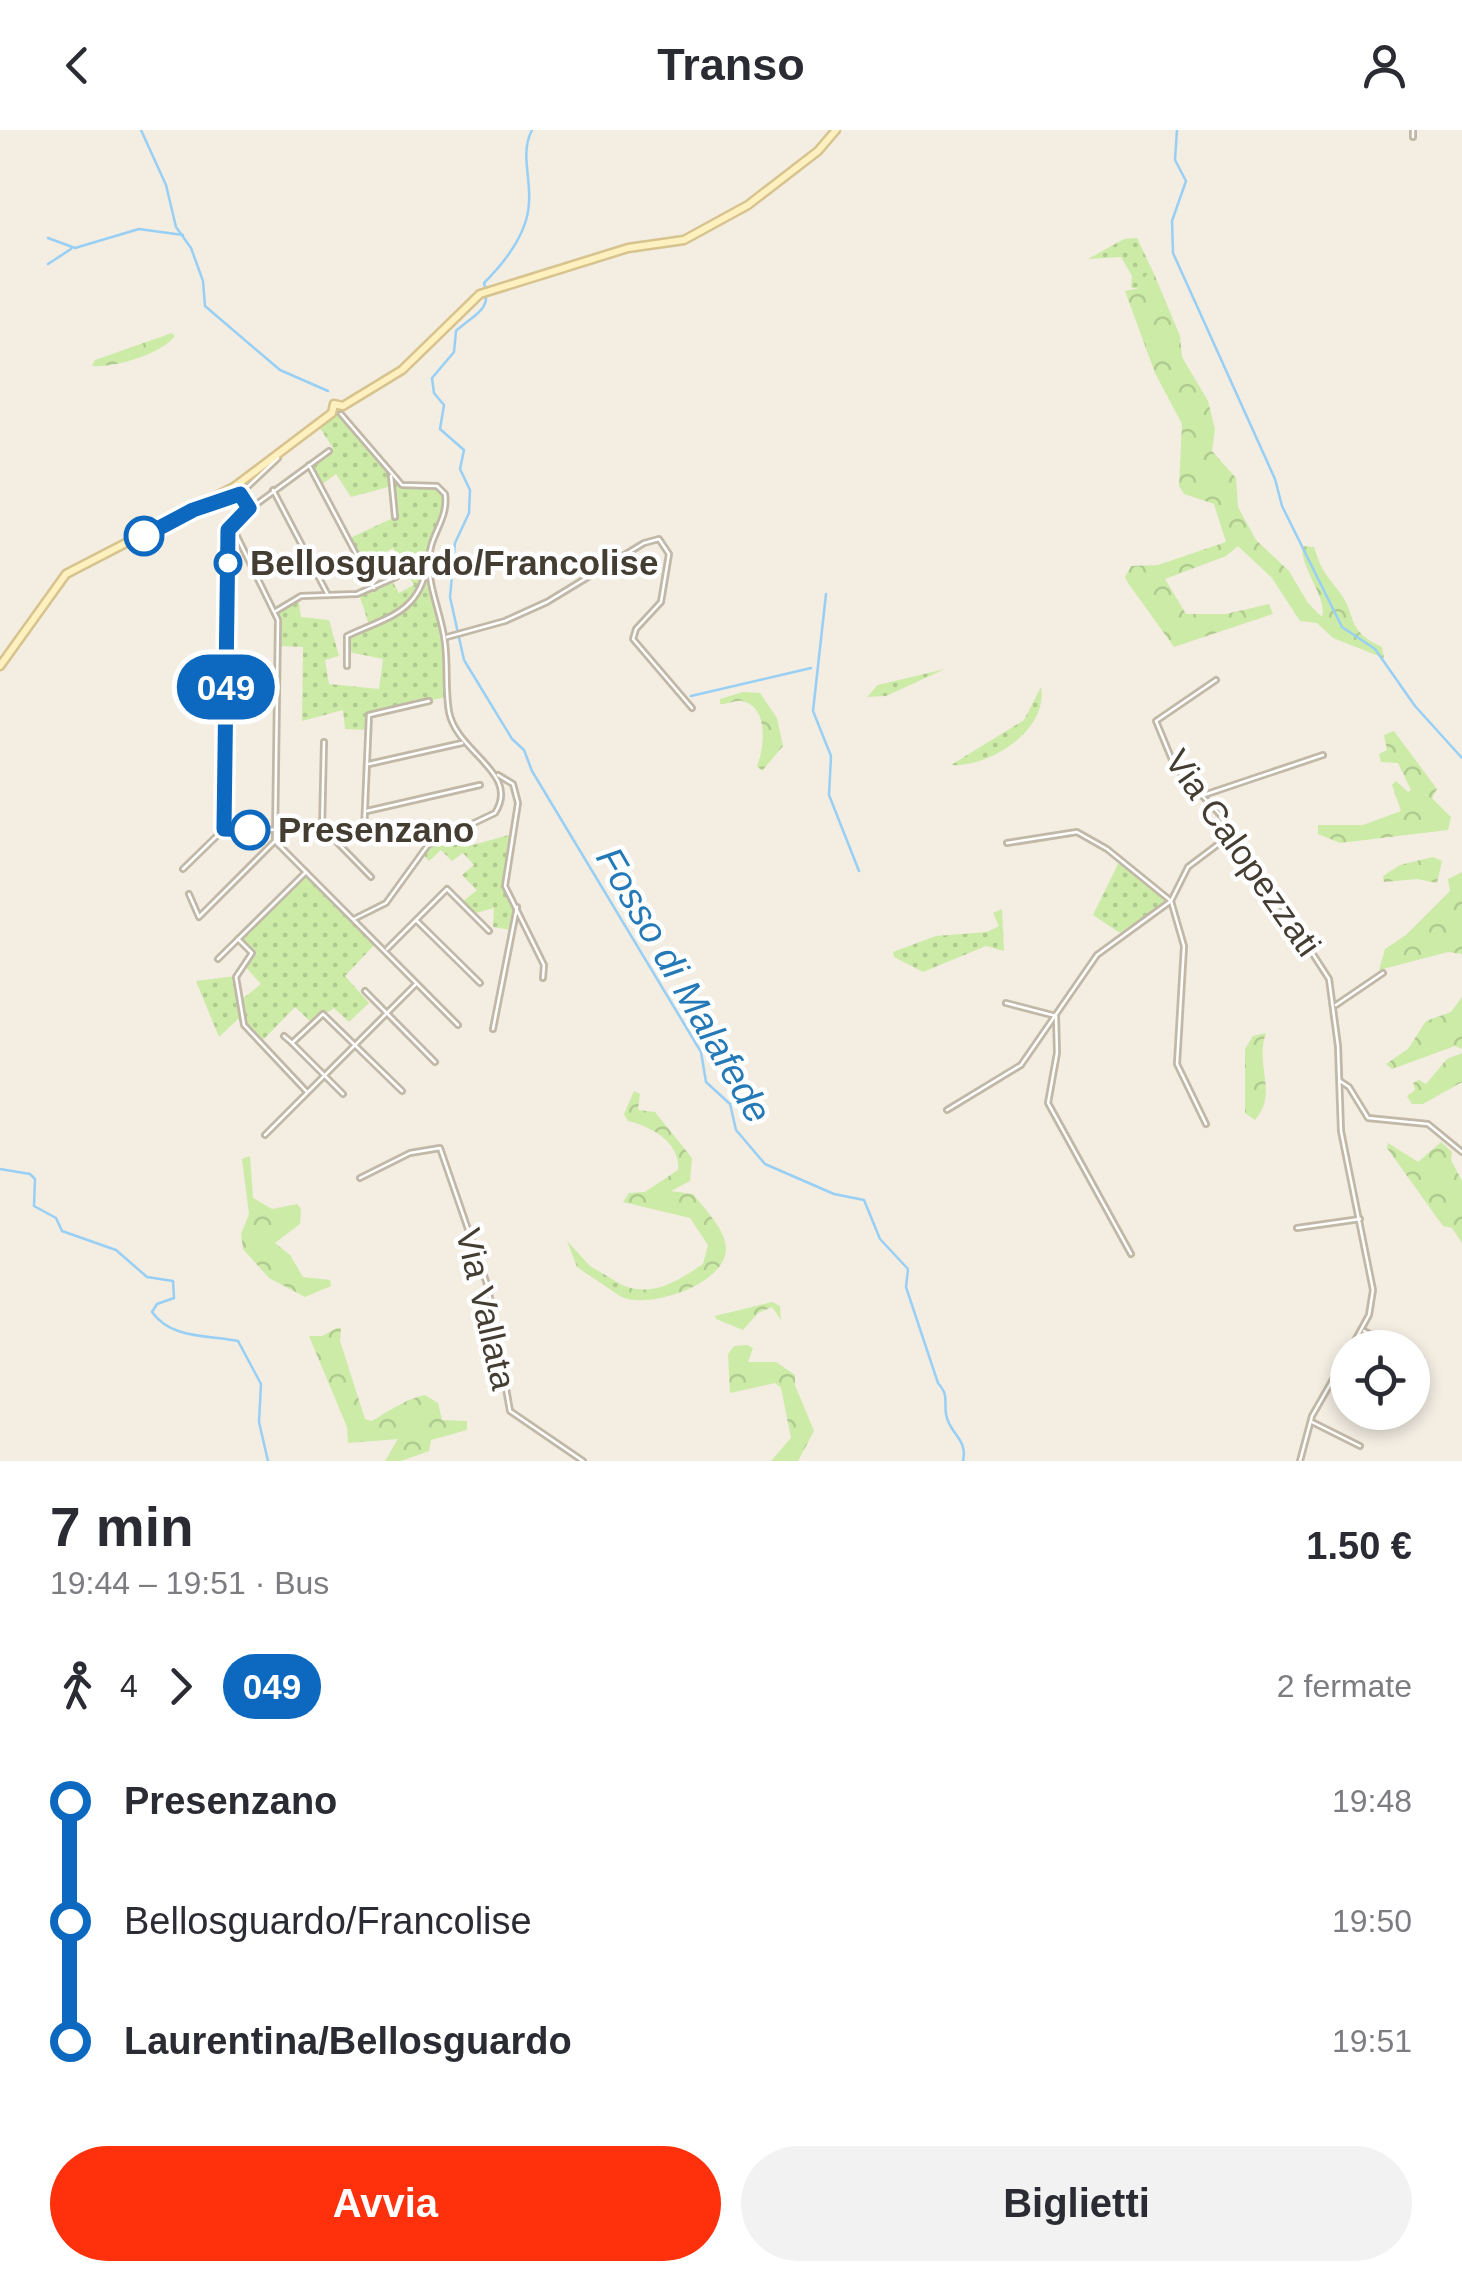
<!DOCTYPE html>
<html lang="it">
<meta charset="utf-8">
<style>
body{margin:0;font-family:Helvetica,sans-serif;background:#f2f2f3;color:#2b2b33;height:100vh;display:flex;flex-direction:column;font-size:38px;white-space:nowrap}
*{box-sizing:border-box;margin:0}
p{font-size:32px;color:#7c7c81}
.icon{flex:none;width:55px;height:55px;fill:none;stroke:currentColor;stroke-width:2;stroke-linecap:round;stroke-linejoin:round}
.map{position:relative;height:1331px;overflow:hidden}
.panel{display:flex;flex-direction:column;background:#fff;flex:1}
.panel>*{flex:none}
.badge{padding:0 20px;border-radius:32px;font-size:35px;line-height:65px}
.fabs{position:absolute;left:1330px;top:1200px;display:grid;gap:20px}
.fabs a{display:grid;place-items:center;width:100px;height:100px;border-radius:50%;background:#fff;box-shadow:0 5px 15px #0003;font-size:50px}
.map>.badge{position:absolute;translate:-50% -50%;box-shadow:0 0 0 5px #fff}
.legs{display:flex;align-items:center;gap:15px;height:110px;padding:0 50px;font-size:32px}
.legs p{margin-inline-start:auto}
.head{display:flex;align-items:center;justify-content:space-between;height:170px;padding:0 50px}
h1{font-size:55px;font-weight:700;line-height:75px}
.cta{display:flex;gap:20px;margin-top:auto;padding:20px 50px}
.cta a{flex:1;height:115px;border-radius:60px;background:#ff310c;color:#fff;font-size:40px;font-weight:700;line-height:115px;text-align:center}
.cta a+a{background:#f2f2f3;color:#2b2b33}
ul{padding:0 50px;list-style:none}
li{display:flex;align-items:center;gap:35px;height:120px;font-size:38px}
li i{display:grid;place-items:center;width:15px;height:100%;margin:0 12px;background:currentColor}
li i::after{content:'';width:25px;height:25px;margin:-12px;border:8px solid;border-radius:50%;background:#fff}
li p{margin-inline-start:auto}
li:first-child i{background:linear-gradient(#0000 50%,currentColor 0)}
li:last-child i{background:linear-gradient(currentColor 50%,#0000 0)}
header{display:flex;justify-content:space-between;align-items:center;height:130px;padding:0 50px;background:#fff;font-size:45px;font-weight:700}
.map>svg:first-child{display:block}
.grass{fill:url(#grass-dots)}
.forest{fill:url(#forest-crowns)}
.lines{fill:none;stroke-linecap:round;stroke-linejoin:round}
.stream{stroke:#98cff5;stroke-width:2.5}
.street-casing{stroke:#c1b8a7;stroke-width:8}
.secondary-casing{stroke:#d6c38e;stroke-width:11}
.street{stroke:#fff;stroke-width:2.5}
.secondary{stroke:#fff0bf;stroke-width:6}
.line-1-casing{stroke:#fff;stroke-width:22}
.line-1{stroke:#0c69bf;stroke-width:15}
.stop-1-dot{fill:#fff;stroke:#0c69bf;stroke-width:5}
.labels{text-anchor:middle;stroke-width:9;stroke-linejoin:round;paint-order:stroke}
.stop-label{font-size:35px;font-weight:bold;fill:#443d32;stroke:#fff;text-anchor:start}
.street-label{font-size:35px;fill:#443d32;stroke:#fff}
.water-label{font-size:38px;font-style:italic;fill:#2579b7;stroke:#fff}
</style>
<header><svg class="icon" aria-label="back" viewBox="0 0 24 24"><path d="M15 5l-7 7 7 7"/></svg>Transo<svg class="icon" aria-label="person" viewBox="0 0 24 24"><circle cx="12" cy="8" r="4"/><path d="M4 21q1-7 8-7t8 7"/></svg></header>
<div class="map">
<svg width="1462" height="1331" viewBox="0 0 1462 1331">
<defs>
<pattern id="grass-dots" width="8" height="8" patternUnits="userSpaceOnUse" patternTransform="scale(2.5)"><rect width="8" height="8" fill="#cceba7"/><path d="M2 2h.1M6 6h.1" fill="none" stroke="#b0ca90" stroke-width="1.8" stroke-linecap="round"/></pattern>
<pattern id="forest-crowns" width="20" height="18" patternUnits="userSpaceOnUse" patternTransform="scale(2.5)"><rect width="20" height="18" fill="#cceba7"/><path d="M2 6a3 3 0 1 1 6 0M12 15a3 3 0 1 1 6 0" fill="none" stroke="#b0ca90"/></pattern>
</defs>
<rect width="100%" height="100%" fill="#f3ede2"/>
<g class="grass">
<polygon points="1137,108 1155,146 1146,146 1140,158 1131,158 1132,146 1121,127 1088,129 1124,109"/>
<polygon points="338,273 341,284 405,359 437,356 443,361 446,379 428,427 444,507 447,567 373,582 368,600 345,599 343,580 302,591 303,517 279,516 275,482 298,467 301,487 329,490 339,526 325,530 329,554 379,559 383,529 344,521 346,508 370,498 359,464 391,449 399,463 414,455 393,418 362,435 348,409 395,387 392,356 351,367 336,344 320,356 309,335 333,318 316,292"/>
<polygon points="945,539 886,566 867,567 878,555"/>
<path d="M1041,557C1049,600 989,638 951,635L1024,590Z"/>
<polygon points="513,704 505,750 517,776 512,800 493,797 494,778 472,784 461,773 477,760 462,745 474,735 463,723 452,731 441,720 429,731 421,722 437,710 442,715 473,715"/>
<polygon points="1120,730 1166,772 1120,803 1093,785"/>
<polygon points="306,742 377,812 345,846 369,873 349,892 334,878 312,893 295,877 260,913 238,889 219,907 196,851 236,846 240,871 261,854 244,835 251,821 238,809"/>
<polygon points="1002,779 1004,821 986,816 923,842 894,827 893,822 936,806 987,802 999,796 993,783"/>
<polygon points="567,1111 590,1136 622,1155 620,1166 577,1137"/>
</g>
<g class="forest">
<path d="M1146,145L1155,146L1180,206L1182,227L1208,271L1215,299L1212,321L1236,348L1238,377L1256,410L1289,441L1308,473L1322,487C1328,468 1301,440 1302,416L1314,417C1321,440 1325,443 1338,460C1358,485 1344,500 1382,517L1384,528L1333,508L1317,493L1300,491L1272,448L1238,416L1226,426L1165,449L1186,484H1226L1269,474L1273,484L1174,517L1128,453L1125,447L1131,436L1158,435L1226,412L1214,374L1184,364L1179,356L1182,294L1155,243L1125,161L1140,158Z"/>
<path d="M172,203L175,206C161,224 115,238 92,236L95,230Z"/>
<path d="M743,562L760,563L777,588L783,616L762,641L757,636C764,619 770,577 742,571C735,570 726,575 720,574V569Z"/>
<polygon points="1394,601 1437,659 1432,668 1451,687 1448,700 1340,713 1318,704 1318,695 1363,695 1401,681 1392,655 1396,651 1408,662 1411,660 1398,633 1381,632 1379,624 1387,620 1384,605"/>
<polygon points="1433,727 1442,731 1437,753 1417,749 1384,752 1383,746 1400,735"/>
<polygon points="1462,742 1462,824 1448,822 1379,840 1385,819 1406,805 1450,761 1448,749"/>
<polygon points="1462,867 1462,919 1455,916 1392,939 1386,934 1408,919 1426,891 1451,882"/>
<path d="M1266,903C1254,936 1279,963 1255,990L1245,983V919L1253,906Z"/>
<polygon points="1462,923 1462,952 1423,974 1412,974 1407,966 1415,960 1413,953 1419,950 1426,954 1447,929"/>
<path d="M634,961L640,964L638,980L655,982L692,1028L690,1051L671,1061L693,1064C704,1079 726,1099 726,1119C726,1154 647,1181 620,1166L622,1155C652,1168 678,1151 703,1134L708,1115L690,1088L623,1072L629,1063L645,1062L678,1040C681,1012 650,996 628,991L624,984Z"/>
<polygon points="1441,1012 1452,1022 1451,1030 1462,1051 1462,1113 1452,1098 1443,1096 1387,1018 1388,1013 1418,1032"/>
<polygon points="250,1026 253,1068 272,1079 297,1074 301,1079 300,1094 275,1113 290,1125 303,1147 330,1150 331,1156 305,1167 269,1148 243,1119 241,1104 249,1084 242,1029"/>
<polygon points="772,1172 780,1176 781,1190 772,1177 758,1183 743,1200 716,1189 715,1186"/>
<path d="M337,1198H341L340,1211L365,1289L372,1291C388,1281 407,1269 425,1265L438,1273L442,1290L467,1291V1300L431,1310L429,1321L401,1331H385L398,1309L348,1313L347,1297L309,1206H322Z"/>
<polygon points="747,1215 753,1218 748,1232 776,1232 795,1245 795,1255 814,1301 798,1331 771,1331 791,1308 781,1258 775,1253 730,1263 728,1224 734,1216"/>
</g>
<g class="lines">
<g class="stream">
<polyline points="141,0 166,55 176,97 191,118 203,151 205,176 280,240 328,261"/>
<path d="M532,0C520,23 531,47 529,72C528,104 505,132 484,153C493,181 474,184 456,201L454,222L432,248L434,263L444,275L440,299L464,320L460,339L470,360L469,383L455,413L450,467L464,530L512,609L524,620L532,641L701,922L706,952L730,974L736,1000L765,1034L834,1064L864,1070L880,1109L908,1139L906,1157L938,1253C949,1266 944,1269 946,1284C949,1304 968,1308 963,1331"/>
<polyline points="1177,0 1175,30 1186,51 1172,91 1173,123 1275,349 1282,376 1342,497 1375,519 1415,576 1462,628"/>
<polyline points="48,108 75,118 139,99 183,105"/>
<polyline points="48,134 71,119"/>
<polyline points="826,464 813,581 831,626 829,665 859,741"/>
<polyline points="691,566 811,538"/>
<path d="M0,1039L30,1044L35,1049L34,1076L56,1088L62,1101L116,1120L147,1147L173,1151L174,1168L157,1174L152,1182C171,1209 207,1205 238,1211L261,1254L259,1292L268,1331"/>
</g>
<defs>
<g id="street">
<polyline points="1413,0 1413,7"/>
<path d="M341,284L402,355L437,356L445,364C449,389 429,406 429,430C428,458 442,485 445,513C448,536 445,559 449,582C457,623 521,643 495,683L428,715L386,773L354,789"/>
<polyline points="309,335 374,458"/>
<polyline points="391,346 395,387"/>
<polyline points="273,360 328,465"/>
<polyline points="203,376 240,364 278,328"/>
<polyline points="250,379 329,321"/>
<polyline points="231,394 278,490 275,711 458,895"/>
<polyline points="276,481 301,466 357,464 396,447"/>
<polyline points="447,507 505,491 547,472 644,413 659,409 669,424 661,472 636,499 633,509 692,578"/>
<path d="M347,536V506C384,488 420,484 427,434"/>
<polyline points="1216,550 1156,591 1175,637 1229,694 1329,849 1338,916 1341,1001 1373,1160 1369,1185 1351,1218"/>
<polyline points="369,634 462,613"/>
<polyline points="498,645 513,654 518,673 505,756 544,835 543,848"/>
<polyline points="1204,665 1323,625"/>
<polyline points="367,681 480,655"/>
<polyline points="226,699 364,701 369,585 429,571"/>
<polyline points="322,700 324,612"/>
<polyline points="329,704 371,747"/>
<polyline points="1007,713 1077,702 1107,719 1171,771 1184,816 1177,934 1206,994"/>
<polyline points="183,739 224,699 228,404 232,392 249,379 240,364"/>
<polyline points="189,764 199,787 274,712"/>
<polyline points="417,791 480,853"/>
<polyline points="238,809 252,823 236,847 244,895 307,962"/>
<polyline points="387,819 447,759 489,801"/>
<polyline points="218,829 306,742"/>
<polyline points="365,861 435,932"/>
<polyline points="1006,873 1056,886 1057,923 1048,973 1131,1124"/>
<polyline points="1336,875 1383,843"/>
<polyline points="493,899 517,777"/>
<polyline points="284,906 291,912"/>
<polyline points="1340,951 1349,957 1368,988 1428,994 1462,1022"/>
<polyline points="343,964 292,913 323,884 402,961"/>
<polyline points="947,980 1021,935 1097,825 1171,771 1188,737 1233,703"/>
<polyline points="265,1005 416,854"/>
<polyline points="360,1048 410,1023 440,1018 488,1157 510,1281 583,1331"/>
<polyline points="1297,1098 1360,1089"/>
<polyline points="1364,1201 1397,1218"/>
<polyline points="1412,1225 1421,1229"/>
<polyline points="1312,1292 1360,1316"/>
<polyline points="1300,1331 1312,1286 1348,1223"/>
</g>
<polyline id="secondary" points="0,536 66,444 234,357 332,283 334,274 343,276 402,240 480,164 628,118 684,110 748,75 818,21 836,0"/>
</defs>
<use href="#street" class="street-casing"/>
<use href="#secondary" class="secondary-casing"/>
<use href="#street" class="street"/>
<use href="#secondary" class="secondary"/>
</g>
<g class="lines">
<defs>
<polyline id="line-1" points="144,406 193,380 240,364 249,378 228,400 224,699 250,700"/>
</defs>
<use href="#line-1" class="line-1-casing"/>
<use href="#line-1" class="line-1"/>
</g>
<g class="stop-1-dot">
<circle cx="144" cy="406" r="18"/>
<circle cx="228" cy="433" r="12"/>
<circle cx="250" cy="700" r="18"/>
</g>
<g class="labels">
<g class="stop-label">
<text x="250" y="445">Bellosguardo/Francolise</text>
<text x="278" y="712">Presenzano</text>
</g>
<g class="street-label">
<text transform="translate(1243 723) rotate(55)" y="12">Via Calopezzati</text>
<text transform="translate(486 1179) rotate(77)" y="12">Via Vallata</text>
</g>
<g class="water-label">
<text transform="translate(684 855) rotate(60)" y="13">Fosso di Malafede</text>
</g>
</g>
</svg>
<div class="fabs">
<a><svg class="icon" aria-label="locate" viewBox="0 0 24 24"><circle cx="12" cy="12" r="6"/><path d="M12 2v4M12 18v4M2 12h4M18 12h4"/></svg></a>
</div>
<b class="badge" style="left:226px;top:557px;background:#0c69bf;color:#fff">049</b>
</div>
<section class="panel">
<div class="head"><div><h1>7 min</h1><p>19:44 – 19:51 · Bus</p></div><b>1.50 €</b></div>
<div class="legs"><svg class="icon" aria-label="walk" viewBox="0 0 24 24"><circle cx="13" cy="4" r="2"/><path d="M13 8l-2 6 4 7M11 14l-3 7M7 12l3-4h3l4 4"/></svg>4<svg class="icon" aria-label="forward" viewBox="0 0 24 24"><path d="M9 5l7 7-7 7"/></svg><b class="badge" style="background:#0c69bf;color:#fff">049</b><p>2 fermate</p></div>
<ul>
<li><i style="color:#0c69bf"></i><b>Presenzano</b><p>19:48</p></li>
<li><i style="color:#0c69bf"></i><span>Bellosguardo/Francolise</span><p>19:50</p></li>
<li><i style="color:#0c69bf"></i><b>Laurentina/Bellosguardo</b><p>19:51</p></li>
</ul>
<div class="cta"><a>Avvia</a><a>Biglietti</a></div>
</section>
